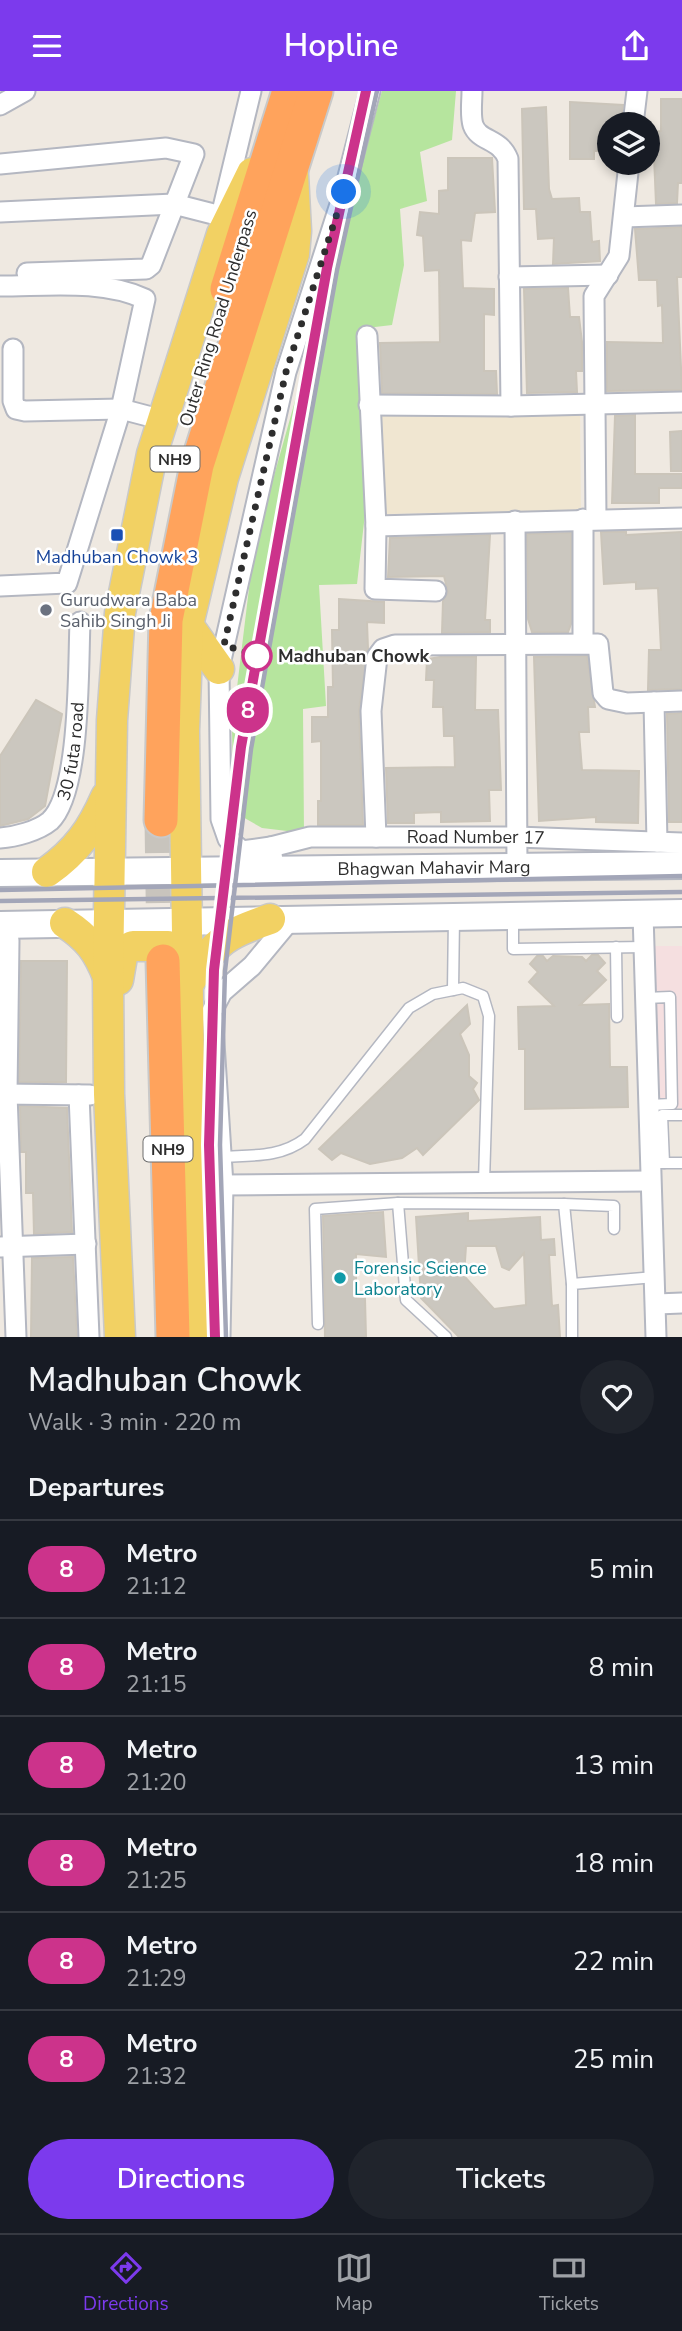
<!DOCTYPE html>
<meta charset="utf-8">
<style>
body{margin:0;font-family:"Nunito Sans",sans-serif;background:#20242c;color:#f1f3f6;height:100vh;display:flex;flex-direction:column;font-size:26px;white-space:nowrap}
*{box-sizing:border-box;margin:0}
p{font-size:23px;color:#9ea1a6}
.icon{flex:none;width:38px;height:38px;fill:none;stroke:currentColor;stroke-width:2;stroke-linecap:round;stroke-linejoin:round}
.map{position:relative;height:1246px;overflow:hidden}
.drawer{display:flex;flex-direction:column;background:#171b24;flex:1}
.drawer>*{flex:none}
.badge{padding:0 14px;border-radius:23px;font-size:24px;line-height:46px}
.tools{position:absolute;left:597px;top:21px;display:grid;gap:14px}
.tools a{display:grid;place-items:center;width:63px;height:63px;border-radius:50%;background:#171b24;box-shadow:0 4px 10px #0003;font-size:35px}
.you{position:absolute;width:35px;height:35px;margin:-18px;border:5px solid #fff;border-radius:50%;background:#1a73e8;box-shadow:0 0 0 10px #1a73e833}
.map>.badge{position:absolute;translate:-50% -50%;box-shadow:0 0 0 4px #fff}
h2{padding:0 28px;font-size:26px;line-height:63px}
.round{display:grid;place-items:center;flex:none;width:74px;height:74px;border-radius:37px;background:#20242c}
.overview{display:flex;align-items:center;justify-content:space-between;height:119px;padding:0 28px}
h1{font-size:33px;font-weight:600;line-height:52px}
.cta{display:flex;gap:14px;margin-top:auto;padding:14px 28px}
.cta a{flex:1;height:80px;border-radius:42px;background:#7c3aed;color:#fff;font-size:28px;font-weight:600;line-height:80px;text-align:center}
.cta a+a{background:#20242c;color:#f1f3f6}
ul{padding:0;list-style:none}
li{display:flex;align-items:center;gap:21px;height:98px;padding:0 28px;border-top:2px solid #363941}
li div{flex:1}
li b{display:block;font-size:26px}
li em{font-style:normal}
li .badge{min-width:77px;font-weight:700;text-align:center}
header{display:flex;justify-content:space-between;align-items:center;height:91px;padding:0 28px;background:#7c3aed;color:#fff;font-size:32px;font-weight:600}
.tabs{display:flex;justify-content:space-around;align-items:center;height:98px;border-top:2px solid #363941;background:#171b24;font-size:19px;color:#9ea1a6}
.tabs a{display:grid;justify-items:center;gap:4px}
.tabs .on{color:#7c3aed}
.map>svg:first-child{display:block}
.education{fill:#f0e6d1}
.medical{fill:#f5dfe0}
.green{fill:#b6e59e}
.building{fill:#cbc7bf;stroke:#cbc5ba;stroke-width:2;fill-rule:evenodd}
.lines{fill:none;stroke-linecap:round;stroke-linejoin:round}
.highway-tunnel{stroke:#c8c4bd;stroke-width:33;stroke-dasharray:33 17;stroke-linecap:butt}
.lane-casing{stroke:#b4b7c1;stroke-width:13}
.street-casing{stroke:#b4b7c1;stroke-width:23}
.secondary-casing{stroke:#b4b7c1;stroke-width:30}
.primary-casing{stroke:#c9c9c9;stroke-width:33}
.highway-casing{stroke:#c9c9c9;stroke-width:37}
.lane{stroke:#fff;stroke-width:10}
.street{stroke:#fff;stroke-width:19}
.secondary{stroke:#fff;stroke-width:26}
.primary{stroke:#f2d163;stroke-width:30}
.highway{stroke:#ffa35c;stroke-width:33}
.rail{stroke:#a3a6b8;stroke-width:4.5}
.line-casing{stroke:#fff;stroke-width:16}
.line{stroke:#cc338b;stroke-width:10}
.walk{stroke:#2e2e2e;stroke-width:7;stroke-dasharray:0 12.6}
.transit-dot{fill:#1a4fb4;stroke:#fff;stroke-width:2.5}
.worship-dot{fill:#6b7280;stroke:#fff;stroke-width:2.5}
.stop-dot{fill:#fff;stroke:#cc338b;stroke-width:3.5}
.culture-dot{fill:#0f9aa8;stroke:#fff;stroke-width:2.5}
.labels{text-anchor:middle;stroke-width:5;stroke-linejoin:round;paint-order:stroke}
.shield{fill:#fff;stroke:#6d6d6d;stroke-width:2}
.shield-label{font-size:16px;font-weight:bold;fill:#2e2e2e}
.street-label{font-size:18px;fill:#2e2e2e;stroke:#fff}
.transit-label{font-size:18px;fill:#164399;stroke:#fff}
.worship-label{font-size:18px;fill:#5b616d;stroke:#fff;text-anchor:start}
.stop-label{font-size:18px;font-weight:bold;fill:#2e2e2e;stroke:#fff;text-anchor:start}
.culture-label{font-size:18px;fill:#0d838f;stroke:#fff;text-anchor:start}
</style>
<header><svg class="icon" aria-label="menu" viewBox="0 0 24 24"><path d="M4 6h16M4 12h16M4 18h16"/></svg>Hopline<svg class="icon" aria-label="share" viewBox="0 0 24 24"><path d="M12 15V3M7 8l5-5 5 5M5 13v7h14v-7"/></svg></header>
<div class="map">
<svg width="682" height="1246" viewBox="0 0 682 1246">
<rect width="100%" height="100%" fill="#efe9e1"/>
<polygon class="education" points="580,320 581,420 384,423 382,323"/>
<polygon class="medical" points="650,855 682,855 682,1017 659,1018"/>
<polygon class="green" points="382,0 456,0 452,49 420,61 427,110 400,118 404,174 392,234 358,238 366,414 357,493 319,494 326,615 303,618 304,742 262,737 234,721 232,638 254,456"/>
<g class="building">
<polygon points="661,8 682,8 682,92 678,92 677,112 656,113 653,41 661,40"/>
<polygon points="570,11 623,14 621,33 609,33 609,60 594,60 594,68 570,68"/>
<polygon points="546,16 549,98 552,108 579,107 580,121 590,121 592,151 599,150 600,170 553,173 554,147 538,148 536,118 524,118 522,18"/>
<polygon points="448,67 492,67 495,121 475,122 471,150 461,149 463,197 494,198 494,224 484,223 484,280 496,280 497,303 382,302 380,252 440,251 439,179 425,180 423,145 417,144 420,121 439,123 439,100 448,99"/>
<polygon points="682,136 682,186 677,186 682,299 607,300 607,251 663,252 662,214 658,215 657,189 639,189 635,138"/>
<polygon points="568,197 570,226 579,226 582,251 582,280 576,280 577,301 527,302 524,198"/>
<polygon points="635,324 635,383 682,383 682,397 659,397 659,412 612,412 615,325"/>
<polygon points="682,340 682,380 671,380 670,341"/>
<polygon points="601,441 626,441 626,444 681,441 682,598 648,599 649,559 661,559 658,497 636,498 636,491 604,493"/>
<polygon points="571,442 571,533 568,541 532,541 528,528 527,443"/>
<polygon points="490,444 485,529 490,529 490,541 442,542 443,510 448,501 444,485 388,486 390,447"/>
<polygon points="339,508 384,511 384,532 367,531 368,558 359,619 363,734 318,734 318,710 321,710 321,650 312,651 312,626 328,626 328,596 333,596 332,539 339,539"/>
<polygon points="587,565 595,616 588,616 589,641 579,641 582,679 639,680 638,732 596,731 596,726 539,730 534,566"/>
<polygon points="440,566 476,566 475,619 498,619 501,699 489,699 490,730 441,731 441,721 414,722 414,732 388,732 386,677 455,676 454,645 444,645 443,616 433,616 434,589 426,589 427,568"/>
<polygon points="36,609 62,623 45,715 28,728 0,735 0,665"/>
<polygon points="682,622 682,731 669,731 667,623"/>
<polygon points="592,864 598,864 605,872 597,880 606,889 580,914 609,913 610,976 627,976 628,1016 525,1018 525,958 519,958 518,916 554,915 529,891 538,881 530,873 537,865 543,865 547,870 553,865 582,866 586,870"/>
<polygon points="21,870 67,870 66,991 19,991"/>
<polygon points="467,914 470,933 460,943 469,964 469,985 477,992 473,998 479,1009 423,1064 417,1057 402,1067 370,1073 341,1062 332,1069 319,1058"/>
<polygon points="20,1015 67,1017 72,1141 34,1143 33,1102 26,1102 26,1061 21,1061"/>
<polygon points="383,1121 386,1166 356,1163 356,1207 365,1208 366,1246 325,1246 323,1125"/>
<path d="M468,1122V1130L540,1126L541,1149L554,1148L555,1164H549L552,1215L558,1214L560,1246H459L421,1207L416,1126ZM466,1155H496L502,1176L509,1179L524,1162L526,1214L494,1218L464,1185Z"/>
<polygon points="73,1166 77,1246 31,1246 32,1167"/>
</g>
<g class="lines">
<polyline class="highway-tunnel" points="161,729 163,863"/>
<defs>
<g id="lane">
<polyline points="513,825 513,858 644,856"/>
<polyline points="616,856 617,926"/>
<polyline points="453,899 454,826"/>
<polyline points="645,907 670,906 672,1013 648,1014"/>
<path d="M221,1066C251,1064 280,1067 305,1048L409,917L433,903L463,897L483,905L489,925L484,1091"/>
<polyline points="658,1072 682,1072"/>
<polyline points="664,1072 662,1024 682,1024"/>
<polyline points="564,1113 614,1115 614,1138"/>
<polyline points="318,1233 315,1118 398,1112"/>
<polyline points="446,1246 406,1209 398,1112 564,1113 572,1193"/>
<polyline points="572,1246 572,1193 655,1186"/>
</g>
<g id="street">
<path d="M472,0C472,11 470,24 473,34C479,51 500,47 508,68L511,315"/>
<polyline points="0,14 25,0"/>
<polyline points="633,33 637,0"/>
<polyline points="0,73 166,57 194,63 151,174 146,178 27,182"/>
<polyline points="0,121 174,113 221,125"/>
<polyline points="221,125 251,0"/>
<polyline points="624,126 682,124"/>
<polyline points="509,186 608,184"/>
<path d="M0,195C47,195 102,188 145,208L121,318L67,492L0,495"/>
<polyline points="367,245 376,435 375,498 436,500"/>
<polyline points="13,258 13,310 16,318 25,320 121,318 163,329"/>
<polyline points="369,314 511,315 682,311"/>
<polyline points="583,428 583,552"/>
<polyline points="596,428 594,205 619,165 629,72"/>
<polyline points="515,430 517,776"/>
<polyline points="376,435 682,427"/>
<polyline points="654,611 657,751"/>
<polyline points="376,746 371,620 377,566 383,558 395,554 598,553 603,602 608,608 627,612 682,610"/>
<path id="s1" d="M0,747C15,746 38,740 50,730C81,701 78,575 80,531"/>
<path id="s2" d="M271,756L310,746H517L682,752"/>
<polyline points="274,777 271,756 242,760 228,748 221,728 219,578 286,281 344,101 370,0"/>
<polyline points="643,823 656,1246"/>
<polyline points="7,834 9,850 7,1003 16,1246"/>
<polyline points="0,1003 90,1004"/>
<polyline points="79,1004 89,1246"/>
<polyline points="223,1094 649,1090"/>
<polyline points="0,1156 86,1153"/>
<polyline points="657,1213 682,1212"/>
<polyline points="220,1246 223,1094 212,920 222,901 252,875 291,828"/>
</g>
<g id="secondary">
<path id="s3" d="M0,782L682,774"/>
<polyline points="0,834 682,822"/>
</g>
<g id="primary">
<polyline points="188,534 219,578"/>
<path d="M47,781C77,760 92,738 106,706"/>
<path d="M65,832C88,847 98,860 108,886"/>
<polyline points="118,889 123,860 133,855 168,855 176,862 183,881"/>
<path d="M187,895C215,851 221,845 270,828"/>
<polyline points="120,1246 109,1003 108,886 112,629 120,522 152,363 222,143 252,82"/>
<polyline points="193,1246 184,640 188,534 223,387 294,163 296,140 293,83"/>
</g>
<g id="highway">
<polyline points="227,198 289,0"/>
<polyline points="161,729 166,529 197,374 316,0"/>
<polyline points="163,870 173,1246"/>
</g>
</defs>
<use href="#lane" class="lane-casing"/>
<use href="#street" class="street-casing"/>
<use href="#secondary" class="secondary-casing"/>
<use href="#primary" class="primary-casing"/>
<use href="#highway" class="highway-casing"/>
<use href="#lane" class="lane"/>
<use href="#street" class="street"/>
<use href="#secondary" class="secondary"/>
<use href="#primary" class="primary"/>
<use href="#highway" class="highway"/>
<g class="rail">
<polyline points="0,799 682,785"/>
<polyline points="0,810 682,801"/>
<polyline points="226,1246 220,1054 225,880 251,658 337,179 377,0"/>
</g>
</g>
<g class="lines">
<defs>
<polyline id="line" points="215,1246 209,1054 214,879 241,656 327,177 366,0"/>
</defs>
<use href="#line" class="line-casing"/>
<use href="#line" class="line"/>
<polyline class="walk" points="257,565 224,554 286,281 344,101"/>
</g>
<rect class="transit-dot" x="110" y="437" width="14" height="14" rx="3.5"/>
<circle class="worship-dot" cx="46" cy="519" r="7"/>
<circle class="stop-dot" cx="257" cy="565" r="14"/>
<circle class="culture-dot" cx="340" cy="1187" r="7"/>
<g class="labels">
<g class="shield">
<rect x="150.5" y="355.5" width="49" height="25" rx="5"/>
<rect x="143.5" y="1045.5" width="49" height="25" rx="5"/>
</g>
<g class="shield-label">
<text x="175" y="374">NH9</text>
<text x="168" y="1064">NH9</text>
</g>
<g class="street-label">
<text transform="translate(218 227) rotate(-73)" y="6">Outer Ring Road Underpass</text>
<text dy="6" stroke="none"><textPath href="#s1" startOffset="128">30 futa road</textPath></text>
<text dy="6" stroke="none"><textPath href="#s2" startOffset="206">Road Number 17</textPath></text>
<text dy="6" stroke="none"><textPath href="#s3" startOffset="434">Bhagwan Mahavir Marg</textPath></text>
</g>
<g class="transit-label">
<text x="117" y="472">Madhuban Chowk 3</text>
</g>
<g class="worship-label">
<text x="60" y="515">Gurudwara Baba<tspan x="60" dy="21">Sahib Singh Ji</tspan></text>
</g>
<g class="stop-label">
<text x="278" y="571">Madhuban Chowk</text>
</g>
<g class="culture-label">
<text x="354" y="1183">Forensic Science<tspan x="354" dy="21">Laboratory</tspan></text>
</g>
</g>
</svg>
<div class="tools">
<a><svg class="icon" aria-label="layers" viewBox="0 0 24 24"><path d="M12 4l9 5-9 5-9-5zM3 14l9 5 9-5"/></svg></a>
</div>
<div class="you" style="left:344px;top:101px"></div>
<b class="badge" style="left:248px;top:619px;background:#cc338b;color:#fff">8</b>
</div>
<section class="drawer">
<div class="overview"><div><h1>Madhuban Chowk</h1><p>Walk · 3 min · 220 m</p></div><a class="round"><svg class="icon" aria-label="heart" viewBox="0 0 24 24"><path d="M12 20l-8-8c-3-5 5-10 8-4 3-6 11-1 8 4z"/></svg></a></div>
<h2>Departures</h2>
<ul>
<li><span class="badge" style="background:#cc338b;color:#fff">8</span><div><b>Metro</b><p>21:12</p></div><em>5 min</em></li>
<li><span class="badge" style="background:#cc338b;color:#fff">8</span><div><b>Metro</b><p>21:15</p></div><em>8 min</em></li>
<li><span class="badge" style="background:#cc338b;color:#fff">8</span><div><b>Metro</b><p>21:20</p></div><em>13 min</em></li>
<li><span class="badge" style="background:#cc338b;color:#fff">8</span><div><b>Metro</b><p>21:25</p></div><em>18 min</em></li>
<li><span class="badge" style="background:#cc338b;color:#fff">8</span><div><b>Metro</b><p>21:29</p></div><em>22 min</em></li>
<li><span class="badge" style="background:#cc338b;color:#fff">8</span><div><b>Metro</b><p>21:32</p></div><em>25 min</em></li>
</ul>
<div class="cta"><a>Directions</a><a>Tickets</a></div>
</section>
<nav class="tabs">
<a class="on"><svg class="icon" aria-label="directions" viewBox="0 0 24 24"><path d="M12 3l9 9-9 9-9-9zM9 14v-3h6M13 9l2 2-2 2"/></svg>Directions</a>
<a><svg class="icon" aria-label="map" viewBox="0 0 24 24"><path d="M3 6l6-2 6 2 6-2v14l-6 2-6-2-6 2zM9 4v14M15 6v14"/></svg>Map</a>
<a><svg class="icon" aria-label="tickets" viewBox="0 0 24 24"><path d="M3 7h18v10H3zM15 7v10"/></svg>Tickets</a>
</nav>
